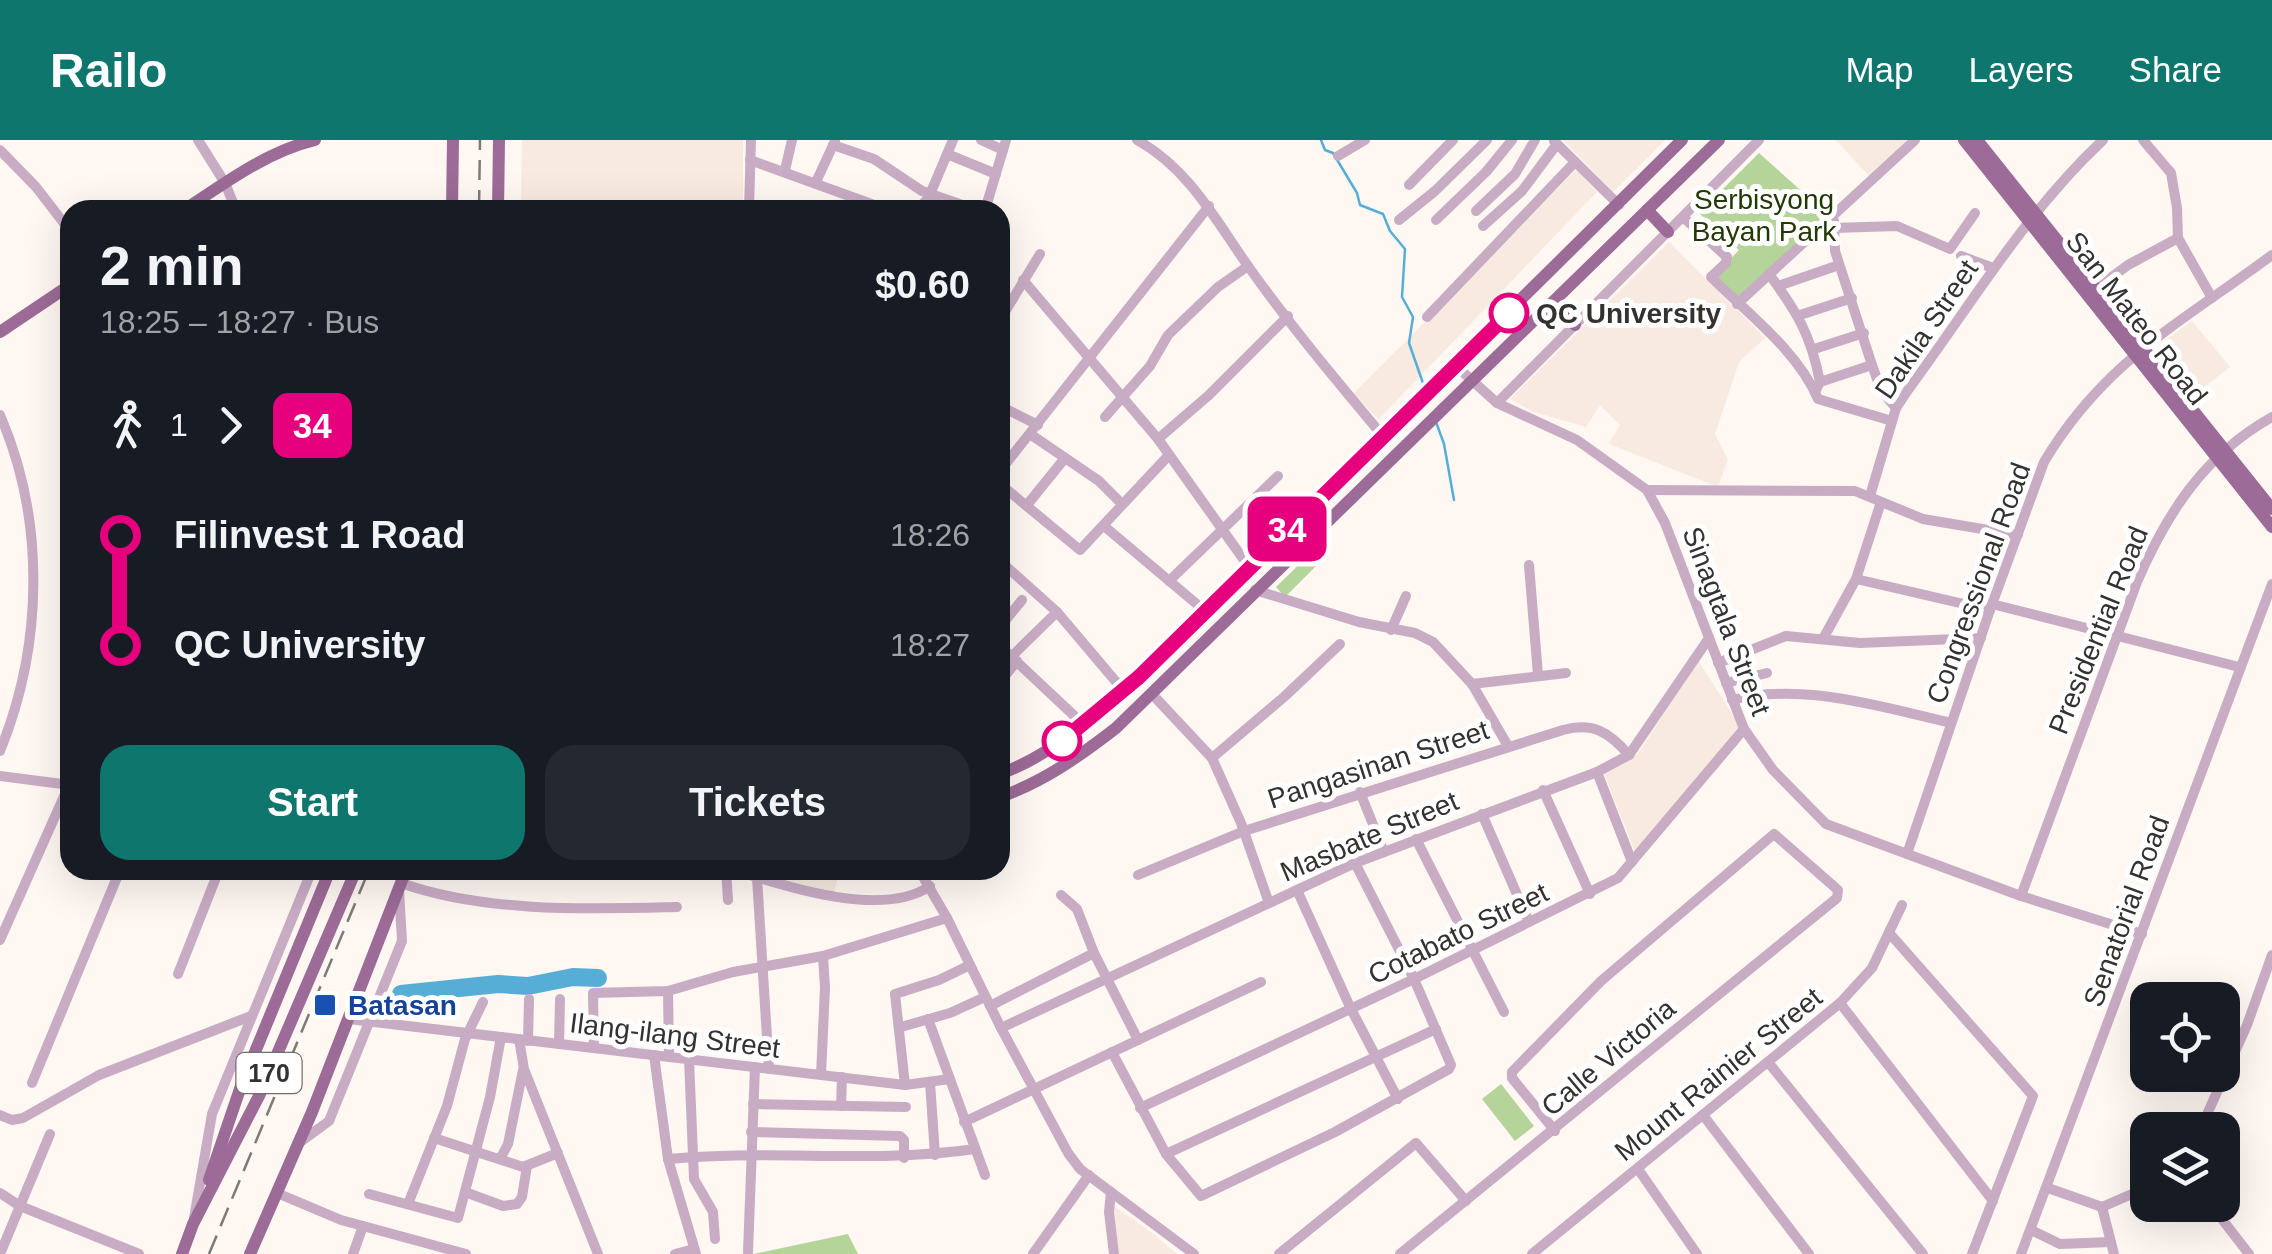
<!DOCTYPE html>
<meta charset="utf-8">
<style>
body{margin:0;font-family:Arial,sans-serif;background:#242831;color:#f1f3f6;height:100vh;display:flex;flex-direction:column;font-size:38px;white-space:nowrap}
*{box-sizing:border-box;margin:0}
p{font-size:32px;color:#9ea1a6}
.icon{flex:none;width:55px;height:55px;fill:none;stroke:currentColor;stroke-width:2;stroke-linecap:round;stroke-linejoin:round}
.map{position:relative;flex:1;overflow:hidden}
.drawer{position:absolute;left:60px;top:60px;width:950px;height:680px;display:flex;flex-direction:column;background:#171b24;border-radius:30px;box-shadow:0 10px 40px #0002}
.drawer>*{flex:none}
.badge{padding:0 20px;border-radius:15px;font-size:35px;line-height:65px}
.controls{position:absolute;left:2130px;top:842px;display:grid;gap:20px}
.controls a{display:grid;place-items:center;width:110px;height:110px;border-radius:20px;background:#171b24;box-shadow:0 10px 40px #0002;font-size:50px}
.map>.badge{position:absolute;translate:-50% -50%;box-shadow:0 0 0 5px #fff}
.legs{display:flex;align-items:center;gap:15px;height:110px;padding:0 40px;font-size:32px}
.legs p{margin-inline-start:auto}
.headline{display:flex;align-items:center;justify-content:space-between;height:170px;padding:0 40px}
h1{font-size:55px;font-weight:700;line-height:75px}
.action{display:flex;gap:20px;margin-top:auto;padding:20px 40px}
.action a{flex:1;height:115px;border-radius:30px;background:#0f766e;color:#fff;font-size:40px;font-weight:700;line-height:115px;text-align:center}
.action a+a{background:#242831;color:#f1f3f6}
ul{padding:0 40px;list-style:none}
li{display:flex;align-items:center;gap:35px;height:110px;font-size:38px}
li i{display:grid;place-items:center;width:15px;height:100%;margin:0 12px;background:currentColor}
li i::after{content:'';width:25px;height:25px;margin:-12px;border:8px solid;border-radius:50%;background:#171b24}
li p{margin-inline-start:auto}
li:first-child i{background:linear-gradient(#0000 50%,currentColor 0)}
li:last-child i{background:linear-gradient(currentColor 50%,#0000 0)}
header{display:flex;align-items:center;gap:60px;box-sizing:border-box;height:140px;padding:0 50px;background:#0f766e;color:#fff}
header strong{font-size:48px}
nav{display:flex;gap:55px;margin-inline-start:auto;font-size:35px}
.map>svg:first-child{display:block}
.built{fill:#f8eae0}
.green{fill:#b5d499}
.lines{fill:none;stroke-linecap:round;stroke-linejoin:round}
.stream{stroke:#56aed6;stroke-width:2.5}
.river{stroke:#56aed6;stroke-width:18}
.minor{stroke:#c8acc4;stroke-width:10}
.major{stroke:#9c6b97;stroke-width:12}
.rail{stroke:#7e7a77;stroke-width:2.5;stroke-dasharray:20 10;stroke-linecap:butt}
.line-1-casing{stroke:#fff;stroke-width:22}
.line-1{stroke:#e6007e;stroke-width:15}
.stop-1-dot{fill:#fff;stroke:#e6007e;stroke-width:5}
.transit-dot{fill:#1a4fb4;stroke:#fff;stroke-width:4}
.labels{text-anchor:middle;stroke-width:10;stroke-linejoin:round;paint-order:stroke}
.shield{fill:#fff;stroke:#71706e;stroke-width:2.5}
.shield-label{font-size:25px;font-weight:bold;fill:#343230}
.park-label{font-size:28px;fill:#223805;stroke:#fff}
.stop-label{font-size:28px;font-weight:bold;fill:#343230;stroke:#fff;text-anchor:start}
.street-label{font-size:28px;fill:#343230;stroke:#fff}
.transit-label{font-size:28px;font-weight:bold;fill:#164399;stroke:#fff;text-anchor:start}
</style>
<header>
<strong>Railo</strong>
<nav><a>Map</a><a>Layers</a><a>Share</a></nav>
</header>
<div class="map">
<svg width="2272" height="1114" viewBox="0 0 2272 1114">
<rect width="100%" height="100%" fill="#fef7f2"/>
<g class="built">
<polygon points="522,0 743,0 743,70 521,70"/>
<polygon points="1563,0 1665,0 1613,52"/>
<polygon points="1836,0 1908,0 1870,37"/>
<polygon points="1576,30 1597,52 1379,279 1353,254"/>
<polygon points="1669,102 1765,198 1739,222 1715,294 1728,320 1718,347 1609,304 1620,285 1600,265 1586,287 1534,272 1510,259"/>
<polygon points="2192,181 2230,227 2195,254 2158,206"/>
<polygon points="1698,520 1741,588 1636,714 1603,631 1638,614"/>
<polygon points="743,730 840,730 834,752"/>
<polygon points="1114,1066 1152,1093 1177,1114 1118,1114"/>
</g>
<g class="green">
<polygon points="1759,13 1828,75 1739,158 1715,135 1739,110 1699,73"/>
<polygon points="1313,411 1322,420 1285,457 1276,447"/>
<polygon points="1501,944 1534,986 1515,1001 1482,959"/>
<polygon points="848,1094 858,1114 754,1114"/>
</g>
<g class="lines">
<g class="stream">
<polyline points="1321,0 1325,10 1333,13 1357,53 1360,65 1383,74 1390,91 1405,109 1402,157 1413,177 1409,203 1424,246"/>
<polyline points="1436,282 1444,304 1454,360"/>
</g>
<polyline class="river" points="401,854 498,844 528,846 573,837 598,838"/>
<g class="minor">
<polyline points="198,0 225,43 236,70"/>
<polyline points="981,0 1003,10"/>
<path d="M1137,0C1189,29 1215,79 1248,126C1289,184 1336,240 1382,295"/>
<polyline points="2143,0 2171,33 2177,68 2178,98 2212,158"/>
<polyline points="1554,1 1619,65"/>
<polyline points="833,5 874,19 922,51 977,70"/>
<polyline points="0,10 36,47 70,91"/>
<polyline points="947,14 996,34"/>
<polyline points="1338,16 1365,0"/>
<polyline points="750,20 888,70"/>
<polyline points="785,30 792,0"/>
<polyline points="816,42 835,1"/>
<polyline points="1409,45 1453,0"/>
<polyline points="749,70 751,0"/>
<polyline points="916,70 928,59 953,0"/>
<polyline points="985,70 1006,0"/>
<polyline points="1476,71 1515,34 1535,0"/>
<path d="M1683,77L1727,117L1726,123L1711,137C1747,173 1798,211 1818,259L1892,281"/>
<polyline points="1831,77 1834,81 1835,111 1872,225 1881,250 1896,268"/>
<polyline points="1399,80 1435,51 1487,0"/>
<polyline points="1436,80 1486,32 1512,0"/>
<polyline points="1483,86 1522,51 1557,4"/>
<polyline points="1834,88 1897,86 1950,109 1975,73"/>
<polyline points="1961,116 1993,128"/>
<path d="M1769,134C1797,172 1811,195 1820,242L1815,252"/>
<polyline points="1023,140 1158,299 1249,427"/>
<polyline points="1778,146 1839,125"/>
<polyline points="2097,148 2128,125 2178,98"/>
<polyline points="1737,164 1915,0"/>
<polyline points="1800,175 1852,158"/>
<polyline points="1427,177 1575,22"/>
<polyline points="1000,180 1040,114"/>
<polyline points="1814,209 1864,193"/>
<polyline points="1455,225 1497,263 1577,300 1647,350 1665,383 1744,589 1773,630 1826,684 2021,756 2142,794"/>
<polyline points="1820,242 1872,225"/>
<polyline points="1497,263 1759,0"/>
<polyline points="1000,266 1038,285"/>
<path d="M0,275C46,381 43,506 0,611"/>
<polyline points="1105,277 1150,226 1168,195 1218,147 1248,126"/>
<polyline points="1030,294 1099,341 1122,364"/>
<polyline points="1158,299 1209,255 1288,176"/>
<polyline points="1000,331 1209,66"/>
<polyline points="1000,344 1080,410 1169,315"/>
<polyline points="1647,350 1855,351 1923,379 2018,395"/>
<path d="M1870,356L1896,268L1908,250C1971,165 2025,73 2103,0"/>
<polyline points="1027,365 1065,318"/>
<polyline points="1104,386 1205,471"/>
<polyline points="1000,421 1057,472 1123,550"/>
<polyline points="1529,425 1538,535"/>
<polyline points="1856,439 1990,470"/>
<polyline points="1169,441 1278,336"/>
<polyline points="1255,450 1359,482 1415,493 1433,502 1472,544 1508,606"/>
<polyline points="1992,464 2239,527"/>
<polyline points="1000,487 1022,460"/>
<polyline points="1391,490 1406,456"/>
<polyline points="1824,497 1856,439 1881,362"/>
<polyline points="1000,506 1084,585"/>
<polyline points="1012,516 1057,472"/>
<polyline points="1718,523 1786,496 1860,503 1981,498"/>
<polyline points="1000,542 1017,521"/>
<polyline points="1726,543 1767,533"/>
<polyline points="1472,544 1566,533"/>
<polyline points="1152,554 1212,618 1241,683 1269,763"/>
<path d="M1732,560C1802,542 1882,567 1951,583"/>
<polyline points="1212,618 1284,557 1340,504"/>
<polyline points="1597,632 1632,722"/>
<polyline points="0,636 70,645"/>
<polyline points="1543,650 1590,754"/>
<polyline points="1360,652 1384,712"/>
<polyline points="1482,674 1529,782"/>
<polyline points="1416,699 1504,872"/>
<path d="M1907,714L1990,470L2044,322C2104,221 2182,182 2272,115"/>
<polyline points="726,730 728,760"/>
<path d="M734,730C784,746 883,779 930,746"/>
<polyline points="919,730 947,778 1001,888 1068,1013 1080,1029 1194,1114"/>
<path d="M1138,735L1244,691L1563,590C1593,582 1609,592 1629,615"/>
<polyline points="757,738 769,929"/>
<path d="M401,743C485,773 590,769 677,767"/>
<polyline points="1297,750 1351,869 1398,959"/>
<polyline points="1061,755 1077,769 1094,813 1138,900"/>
<path d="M2021,756L2137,442C2167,373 2204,315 2272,277"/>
<polyline points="1891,795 2033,956 1972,1114"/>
<polyline points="0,800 69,645"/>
<polyline points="178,834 219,730"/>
<polyline points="668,851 669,917"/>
<polyline points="1840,863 1993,1061"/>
<polyline points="990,866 1094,813"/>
<polyline points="349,879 905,945 950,939"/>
<polyline points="928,879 985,1035"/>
<polyline points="901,887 950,873 985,857"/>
<polyline points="1001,888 1355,723 1597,632 1629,615 1709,498"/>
<polyline points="519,899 524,929 598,1114"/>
<polyline points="528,901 529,859"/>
<polyline points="559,904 560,859"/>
<polyline points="594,908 593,853 668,851 733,832 823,816 947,778"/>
<polyline points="1112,912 1166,1014 1201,1056 1335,992 1449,929 1451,925 1414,839 1355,723"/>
<polyline points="654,915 668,1019 696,1114"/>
<polyline points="689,919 694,1039 713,1072 715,1099"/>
<polyline points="1768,922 1923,1114"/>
<polyline points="821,935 825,848 823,816"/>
<polyline points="930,942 935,1015"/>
<polyline points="32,943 120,730"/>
<polyline points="905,945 895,854 939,840 970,825"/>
<polyline points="753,964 906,967"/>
<polyline points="841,966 842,937"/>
<polyline points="1140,968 1414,839 1618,738 1744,589"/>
<polyline points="0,975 12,980 23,978 99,935 251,876"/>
<polyline points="1703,975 1809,1114"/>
<polyline points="964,982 1261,842"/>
<polyline points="2200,990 2247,885 2272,815"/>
<polyline points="751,992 900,996 904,1000 904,1018"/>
<polyline points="434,998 523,1027 558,1013"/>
<polyline points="299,1003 329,981 402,801 399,750"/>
<polyline points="1166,1014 1436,889"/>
<polyline points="500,1019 508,1004 523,930"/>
<path d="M668,1019C771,1009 873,1024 975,1009"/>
<polyline points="1638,1029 1697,1114"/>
<polyline points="2048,1048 2102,1067"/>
<polyline points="465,1052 503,1066 517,1064 522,1057 527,1026"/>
<polyline points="1111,1052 1109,1072 1114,1114"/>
<polyline points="0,1053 20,1066 139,1114"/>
<polyline points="277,1053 341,1080 466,1114"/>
<polyline points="369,1054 458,1078 490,957 501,897"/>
<polyline points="408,1064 447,966 465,899 483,862"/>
<polyline points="2211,1065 2249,1114"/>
<polyline points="2102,1067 2148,1047"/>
<polyline points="2102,1067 2114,1114"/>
<polyline points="194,1078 212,974 312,730"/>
<polyline points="2031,1090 2060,1104 2111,1102"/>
<polyline points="748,1112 755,927"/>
<polyline points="0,1114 50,994"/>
<polyline points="353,1114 363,1086"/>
<polyline points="675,1114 694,1109"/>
<polyline points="1033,1114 1089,1035"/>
<polyline points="1279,1114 1416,1003 1466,1061"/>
<polyline points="1400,1114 1837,758 1838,750 1774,694 1601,841 1512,932 1512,938 1555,991"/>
<polyline points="1532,1114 1840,863 1872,828 1902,765"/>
<polyline points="2021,1114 2272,444"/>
</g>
<g class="major">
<polyline points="1964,0 2272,387"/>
<polyline points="1977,0 2272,369"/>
<path d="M184,70C225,43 266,12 315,0"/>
<polyline points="452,70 453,0"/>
<polyline points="498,70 499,0"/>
<polyline points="1647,70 1668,92"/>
<polyline points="1553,164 1575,185"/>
<polyline points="0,192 70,145"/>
<path d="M1000,634C1055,614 1095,574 1139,537L1682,0"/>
<path d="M1000,657C1043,642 1080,616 1116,588L1719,0"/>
<polyline points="209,1040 241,946 330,730"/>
<polyline points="182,1114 193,1084 260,954 356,730"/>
<polyline points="250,1114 312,972 406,730"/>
</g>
<g class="rail">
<polyline points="479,70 480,0"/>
<polyline points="209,1114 369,730"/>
</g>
</g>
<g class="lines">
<defs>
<polyline id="line-1" points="1062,601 1139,537 1509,173"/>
</defs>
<use href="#line-1" class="line-1-casing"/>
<use href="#line-1" class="line-1"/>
</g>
<g class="stop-1-dot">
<circle cx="1509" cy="173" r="18"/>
<circle cx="1062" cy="601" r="18"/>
</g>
<rect class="transit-dot" x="313" y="853" width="24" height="24" rx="5"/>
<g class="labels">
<rect class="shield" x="236.5" y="913" width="65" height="40" rx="8"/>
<g class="shield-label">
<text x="269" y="942">170</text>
</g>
<g class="park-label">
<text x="1764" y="69">Serbisyong<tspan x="1764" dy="32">Bayan Park</tspan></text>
</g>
<g class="stop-label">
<text x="1536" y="183">QC University</text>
</g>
<g class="street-label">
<text transform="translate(2137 178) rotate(52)" y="10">San Mateo Road</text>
<text transform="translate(1926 189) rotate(-56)" y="10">Dakila Street</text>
<text transform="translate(1978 443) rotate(-70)" y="10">Congressional Road</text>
<text transform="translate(1727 481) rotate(69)" y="10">Sinagtala Street</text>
<text transform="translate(2098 490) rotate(-68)" y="10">Presidential Road</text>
<text transform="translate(1378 624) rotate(-18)" y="10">Pangasinan Street</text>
<text transform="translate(1369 696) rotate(-23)" y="10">Masbate Street</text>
<text transform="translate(2126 771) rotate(-70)" y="10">Senatorial Road</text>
<text transform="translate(1458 793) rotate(-26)" y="10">Cotabato Street</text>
<text transform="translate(675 895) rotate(7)" y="10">Ilang-ilang Street</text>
<text transform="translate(1608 917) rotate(-40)" y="10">Calle Victoria</text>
<text transform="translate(1718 934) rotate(-39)" y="10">Mount Rainier Street</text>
</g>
<g class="transit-label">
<text x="348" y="875">Batasan</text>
</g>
</g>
</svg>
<div class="controls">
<a><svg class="icon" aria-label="locate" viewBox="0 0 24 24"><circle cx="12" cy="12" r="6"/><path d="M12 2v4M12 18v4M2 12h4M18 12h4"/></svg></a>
<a><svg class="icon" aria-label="layers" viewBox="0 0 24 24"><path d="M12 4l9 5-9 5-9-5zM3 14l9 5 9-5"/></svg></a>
</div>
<b class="badge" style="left:1287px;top:389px;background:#e6007e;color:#fff">34</b>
<section class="drawer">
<div class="headline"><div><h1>2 min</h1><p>18:25 – 18:27 · Bus</p></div><b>$0.60</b></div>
<div class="legs"><svg class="icon" aria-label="walk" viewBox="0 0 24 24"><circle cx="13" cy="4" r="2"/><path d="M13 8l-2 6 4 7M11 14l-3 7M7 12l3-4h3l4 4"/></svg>1<svg class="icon" aria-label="forward" viewBox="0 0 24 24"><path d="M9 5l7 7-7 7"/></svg><b class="badge" style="background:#e6007e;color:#fff">34</b></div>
<ul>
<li><i style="color:#e6007e"></i><b>Filinvest 1 Road</b><p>18:26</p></li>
<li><i style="color:#e6007e"></i><b>QC University</b><p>18:27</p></li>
</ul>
<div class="action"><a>Start</a><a>Tickets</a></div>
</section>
</div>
